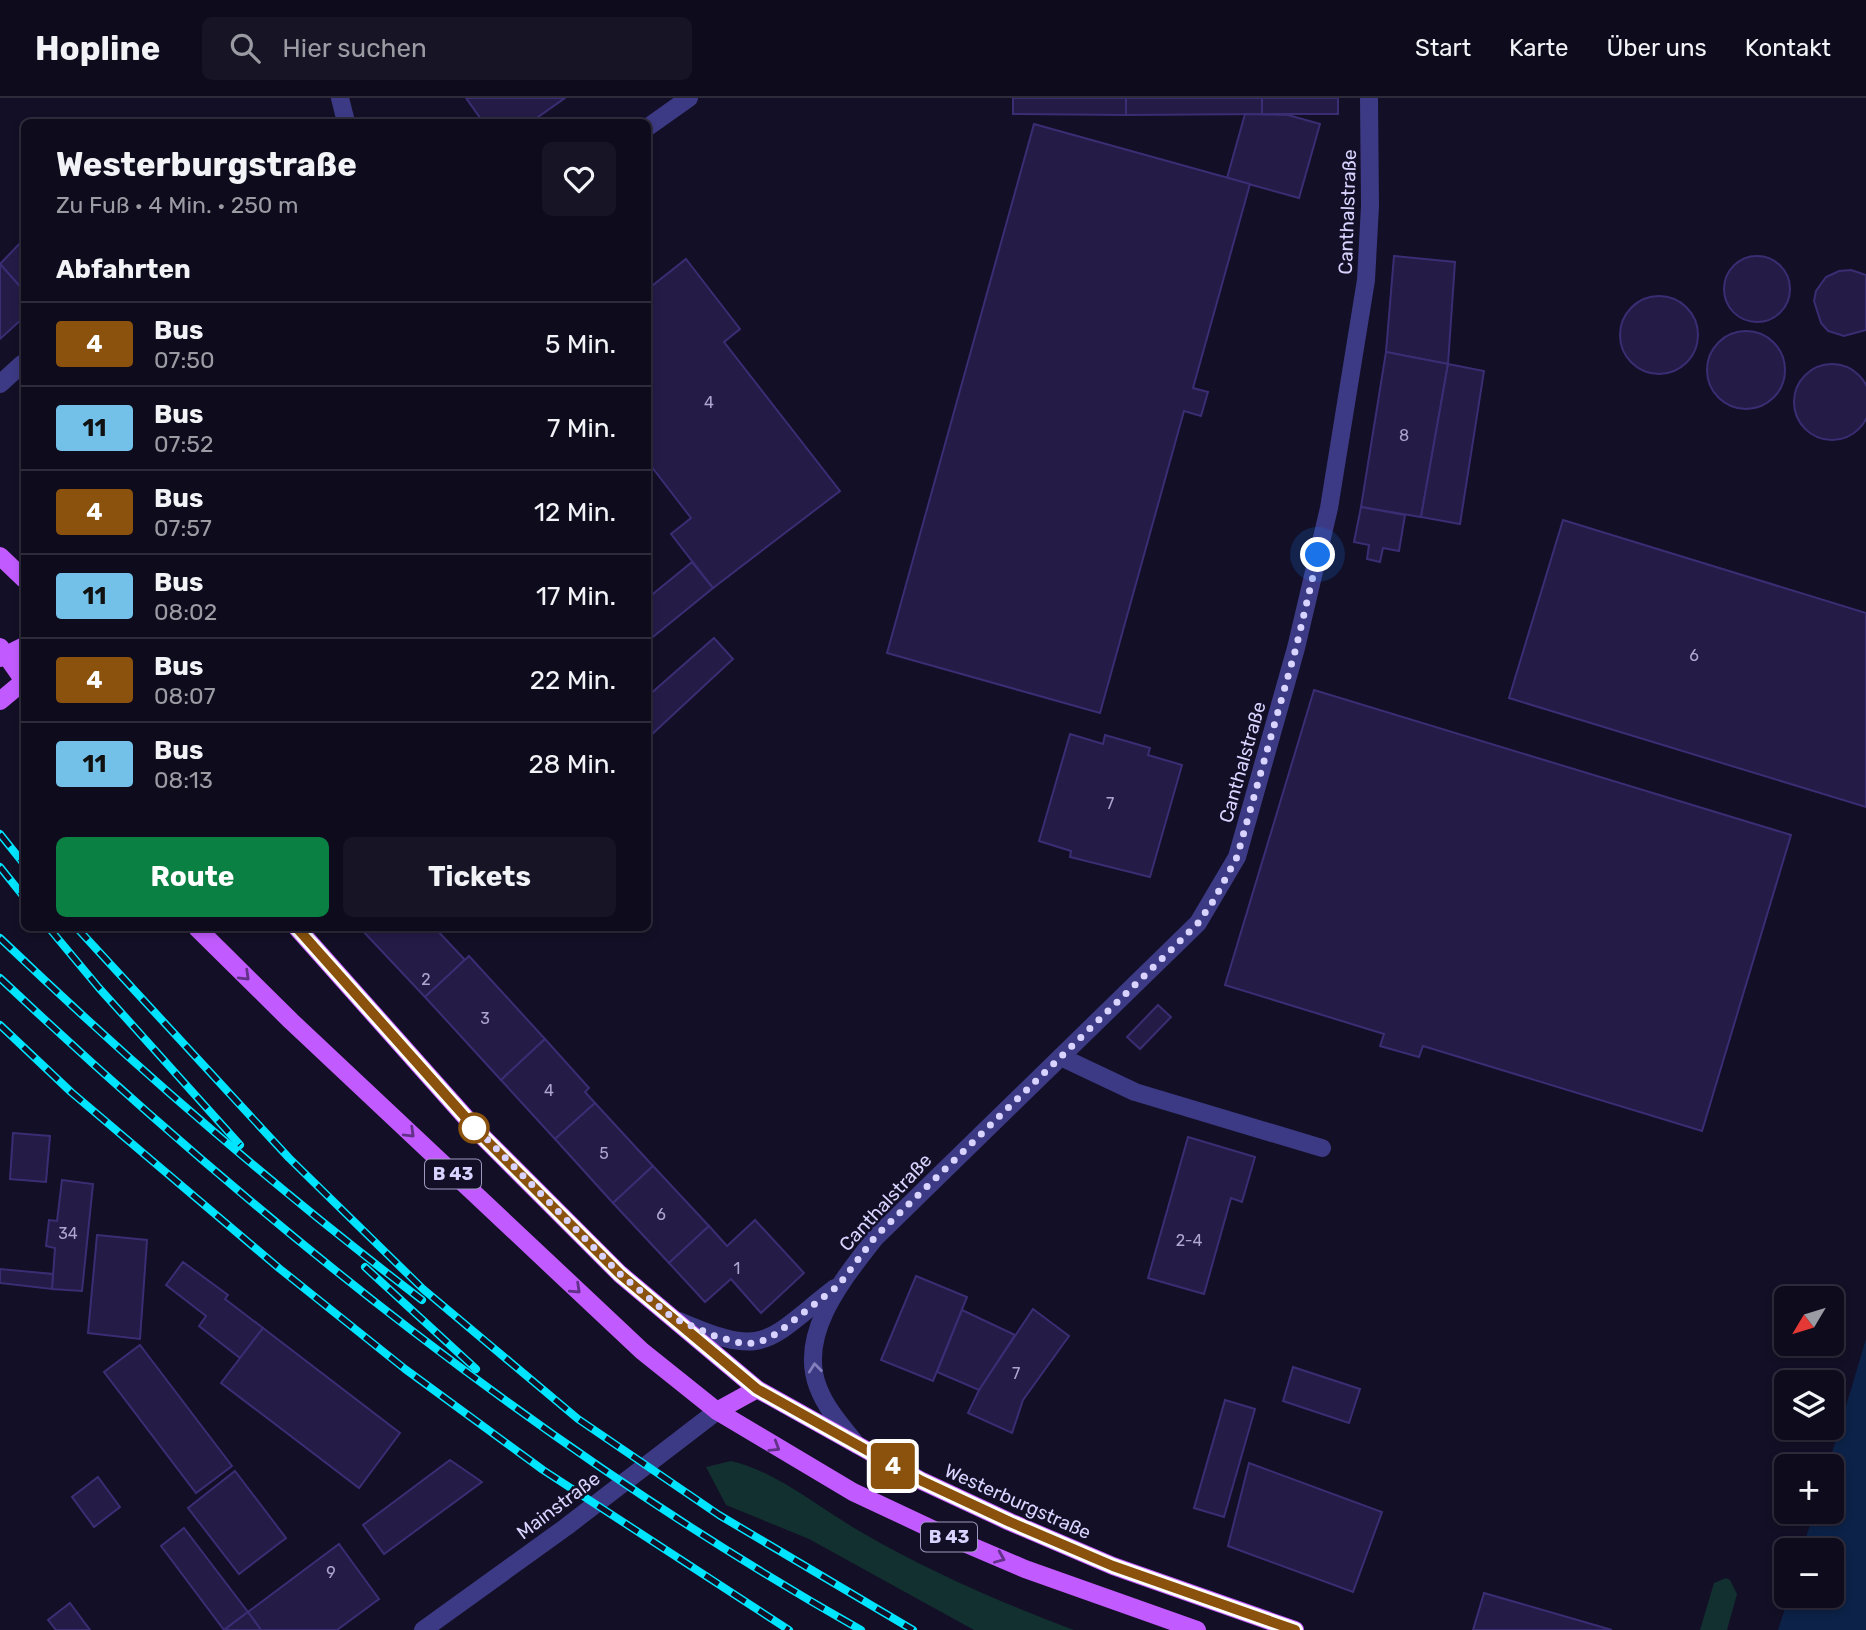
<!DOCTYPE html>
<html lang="de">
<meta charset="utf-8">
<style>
body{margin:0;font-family:Rubik,sans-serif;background:#171425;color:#f1f3f6;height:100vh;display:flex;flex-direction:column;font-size:26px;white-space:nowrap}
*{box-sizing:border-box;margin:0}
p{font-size:23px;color:#9b9ba3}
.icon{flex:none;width:38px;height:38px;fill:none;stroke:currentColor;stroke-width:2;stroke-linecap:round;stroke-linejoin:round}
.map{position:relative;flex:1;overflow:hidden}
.panel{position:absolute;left:21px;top:21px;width:630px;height:812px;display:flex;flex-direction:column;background:#0e0b1c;border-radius:10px;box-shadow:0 4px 10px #0003,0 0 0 2px #2e2b3b}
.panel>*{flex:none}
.badge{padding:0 14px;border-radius:5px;font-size:24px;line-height:46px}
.needle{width:46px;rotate:232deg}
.buttons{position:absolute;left:1774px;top:1188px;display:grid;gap:14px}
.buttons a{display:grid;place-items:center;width:70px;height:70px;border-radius:10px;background:#0e0b1c;box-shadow:0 4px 10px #0003,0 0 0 2px #2e2b3b;font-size:35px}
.you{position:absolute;width:35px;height:35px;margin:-18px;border:5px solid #fff;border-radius:50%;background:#1a73e8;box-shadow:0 0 0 10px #1a73e833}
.map>.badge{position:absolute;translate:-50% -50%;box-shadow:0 0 0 4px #fff}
h2{padding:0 35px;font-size:26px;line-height:63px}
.round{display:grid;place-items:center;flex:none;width:74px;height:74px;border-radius:10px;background:#171425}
.overview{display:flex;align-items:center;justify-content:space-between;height:119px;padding:0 35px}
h1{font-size:33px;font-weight:700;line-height:52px}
.primary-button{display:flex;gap:14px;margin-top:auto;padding:14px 35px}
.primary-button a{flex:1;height:80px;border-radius:10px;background:#0b8043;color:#fff;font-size:28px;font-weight:700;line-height:80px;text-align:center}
.primary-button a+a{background:#171425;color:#f1f3f6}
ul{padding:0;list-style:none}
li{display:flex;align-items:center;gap:21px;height:84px;padding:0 35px;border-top:2px solid #2e2b3b}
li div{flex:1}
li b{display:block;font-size:26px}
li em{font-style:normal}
li .badge{min-width:77px;font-weight:700;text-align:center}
header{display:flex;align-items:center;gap:42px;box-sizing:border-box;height:98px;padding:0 35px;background:#0e0b1c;border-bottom:2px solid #2e2b3b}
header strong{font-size:33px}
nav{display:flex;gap:38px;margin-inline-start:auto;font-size:24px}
.search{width:490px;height:63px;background:#171425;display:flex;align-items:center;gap:18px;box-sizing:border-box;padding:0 24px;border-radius:10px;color:#9b9ba3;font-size:26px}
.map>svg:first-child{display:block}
.green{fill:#12302f}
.water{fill:#0c2248}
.building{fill:#241b47;stroke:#3b2d73;stroke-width:2}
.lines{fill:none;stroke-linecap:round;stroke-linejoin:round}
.service{stroke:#3d3a85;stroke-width:18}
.minor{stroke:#3d3a85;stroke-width:18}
.primary{stroke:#c25bff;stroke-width:18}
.rail-casing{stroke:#00e5ff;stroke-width:8}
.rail{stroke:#130f26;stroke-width:5;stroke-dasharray:16;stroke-linecap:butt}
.oneway{stroke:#623188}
.oneway2{stroke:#837fbc}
.line-casing{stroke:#fff;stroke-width:16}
.line{stroke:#8a520c;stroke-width:10}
.walk{stroke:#d9d4ff;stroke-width:7;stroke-dasharray:0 12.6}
.stop-dot{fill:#fff;stroke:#8a520c;stroke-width:3.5}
.labels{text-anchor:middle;stroke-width:5;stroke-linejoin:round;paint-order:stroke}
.number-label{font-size:16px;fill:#aca6d1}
.shield{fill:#130f26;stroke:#9e99be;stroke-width:2}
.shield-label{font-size:18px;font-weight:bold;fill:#d9d4ff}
.street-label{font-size:19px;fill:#d9d4ff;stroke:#130f26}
</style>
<header>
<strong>Hopline</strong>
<div class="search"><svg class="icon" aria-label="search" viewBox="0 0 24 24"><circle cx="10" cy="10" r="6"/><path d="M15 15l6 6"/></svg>Hier suchen</div>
<nav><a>Start</a><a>Karte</a><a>Über uns</a><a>Kontakt</a></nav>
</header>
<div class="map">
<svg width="1866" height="1532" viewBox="0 0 1866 1532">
<rect width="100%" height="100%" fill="#130f26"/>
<g class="green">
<path d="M731,1363C778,1374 819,1410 861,1434C928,1473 1002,1505 1074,1532H974L809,1441L726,1407L706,1369Z"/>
<polygon points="1726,1480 1730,1482 1737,1496 1727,1532 1700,1532 1714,1485"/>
</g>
<polygon class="water" points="1866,1241 1866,1532 1778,1532 1789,1498 1832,1498 1832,1452 1802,1452 1814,1414 1832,1414 1832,1368 1828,1368"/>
<g class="building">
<polygon points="466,0 565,0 531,24 483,24"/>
<polygon points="1013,0 1126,0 1126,17 1013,16"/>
<polygon points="1126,0 1262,0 1262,16 1126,17"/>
<rect x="1262" y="0" width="76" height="16"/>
<polygon points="1245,16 1288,17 1320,26 1299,100 1227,80"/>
<polygon points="1034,26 1250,86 1193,290 1208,294 1201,318 1184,313 1100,615 887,555"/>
<polygon points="24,141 24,193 0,166"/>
<circle cx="1757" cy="191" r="33"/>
<polygon points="1394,158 1455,164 1448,266 1386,254"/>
<polygon points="686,161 740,231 724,244 840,393 713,490 671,436 691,420 648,364 648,191"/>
<polygon points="0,166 24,193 24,219 0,241"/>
<polygon points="1851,172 1866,177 1866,232 1844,238 1828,233 1821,225 1814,203 1816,193 1826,179 1839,173"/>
<circle cx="1659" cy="237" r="39"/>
<circle cx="1746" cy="272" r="39"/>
<polygon points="1386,254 1448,266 1421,419 1361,409"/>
<circle cx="1832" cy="304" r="38"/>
<polygon points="1448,266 1484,273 1460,426 1421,419"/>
<polygon points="1361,409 1405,417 1399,453 1383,450 1380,464 1367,461 1369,447 1354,444"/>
<polygon points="1563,422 1866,515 1866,709 1509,600"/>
<polygon points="692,464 713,490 648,543 648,500"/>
<polygon points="714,540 733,561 648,640 648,598"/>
<polygon points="1314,592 1791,737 1702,1033 1423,948 1419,959 1380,948 1384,936 1225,887"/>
<polygon points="1070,636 1103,646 1105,637 1150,650 1148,657 1182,667 1150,779 1070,759 1071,753 1039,743"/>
<polygon points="360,830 435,830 465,862 425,899"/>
<polygon points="469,858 545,941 501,982 425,899"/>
<polygon points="1158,907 1171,919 1140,951 1127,939"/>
<polygon points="545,941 589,990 585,994 595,1005 555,1041 501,982"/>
<polygon points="595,1005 653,1068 613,1105 555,1041"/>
<polygon points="13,1035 50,1038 46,1084 10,1081"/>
<polygon points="1188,1039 1255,1059 1242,1104 1231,1100 1204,1196 1148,1180"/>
<polygon points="653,1068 709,1128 669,1165 613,1105"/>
<polygon points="62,1082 93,1086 82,1193 52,1191 55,1150 46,1148 49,1122 57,1123"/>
<polygon points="755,1122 804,1175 761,1215 731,1181 705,1204 669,1165 709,1128 727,1148"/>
<polygon points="97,1137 147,1142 140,1241 88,1235"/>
<polygon points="183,1164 228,1197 225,1201 263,1230 240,1260 199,1228 206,1218 166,1187"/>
<polygon points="0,1171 53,1176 52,1191 0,1185"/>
<polygon points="916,1178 967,1199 933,1283 881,1262"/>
<polygon points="1033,1211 1069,1238 1023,1302 1012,1335 968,1315 979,1292"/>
<polygon points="962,1212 1015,1237 979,1292 937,1274"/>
<polygon points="263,1230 400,1335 359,1390 221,1285"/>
<polygon points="140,1247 232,1368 196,1395 104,1274"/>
<polygon points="1293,1269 1360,1291 1349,1325 1283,1303"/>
<polygon points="1225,1302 1255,1311 1224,1419 1194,1410"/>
<polygon points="450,1362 482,1384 384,1456 363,1427"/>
<polygon points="1249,1365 1382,1414 1353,1494 1228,1448"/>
<polygon points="235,1373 286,1440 239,1476 188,1410"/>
<polygon points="98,1379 120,1409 94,1429 72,1399"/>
<polygon points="184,1430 248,1514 224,1532 161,1448"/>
<polygon points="339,1446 379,1501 337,1532 261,1532 248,1514"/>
<polygon points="1484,1495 1612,1532 1473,1532"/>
<polygon points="70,1505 90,1532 56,1532 48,1522"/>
<polygon points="248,1514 261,1532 224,1532"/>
</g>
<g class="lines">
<polyline class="service" points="1061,959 1135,994 1322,1050"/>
<g class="minor">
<polyline points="340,0 346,24"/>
<polyline points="648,29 689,0"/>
<polyline points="0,286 22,266 24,269"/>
<path d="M679,1223C767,1261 765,1244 835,1190"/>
<path d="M857,1347C843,1329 826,1311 818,1289C797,1235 845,1179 875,1140L1198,825L1237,759L1296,550L1329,410L1366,182L1370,108L1369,0"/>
<polyline points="423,1532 566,1429 717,1313"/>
</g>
<g class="primary">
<polyline points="0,458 24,481"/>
<polyline points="0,549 24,583"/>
<polyline points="0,560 24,548"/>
<polyline points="0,603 24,583"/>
<polyline points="197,830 291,923 642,1253 717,1313 853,1394 936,1433 1025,1471 1197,1532"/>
<polyline points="297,830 484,1040 620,1176 757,1291 922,1383 1010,1424 1113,1468 1295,1532"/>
<polyline points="717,1313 757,1291"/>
</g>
<defs>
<g id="rail">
<polyline points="0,736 24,766"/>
<polyline points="0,769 24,799"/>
<polyline points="49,830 99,890 240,1047"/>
<polyline points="77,830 289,1060 423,1191 578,1321 719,1417 913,1532"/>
<path d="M0,840C135,969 274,1089 422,1202"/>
<path d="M0,880C263,1127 546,1354 861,1532"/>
<polyline points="0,927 71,994 280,1171 405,1271 543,1372 789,1532"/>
<polyline points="365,1169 476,1271"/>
</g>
</defs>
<use href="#rail" class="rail-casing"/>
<use href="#rail" class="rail"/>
</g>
<defs><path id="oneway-chevron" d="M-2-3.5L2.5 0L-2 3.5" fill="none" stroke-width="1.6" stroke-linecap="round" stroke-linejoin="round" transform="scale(1.75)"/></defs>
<g class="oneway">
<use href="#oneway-chevron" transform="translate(245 878) rotate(44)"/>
<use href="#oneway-chevron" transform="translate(410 1035) rotate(44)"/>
<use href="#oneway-chevron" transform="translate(576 1191) rotate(43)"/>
<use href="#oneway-chevron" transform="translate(775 1349) rotate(32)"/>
<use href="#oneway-chevron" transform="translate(1000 1460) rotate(23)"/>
</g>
<use class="oneway2" href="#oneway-chevron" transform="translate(815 1270) rotate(-96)"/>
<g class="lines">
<defs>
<polyline id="line" points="297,830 484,1040 620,1176 757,1291 922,1383 1010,1424 1113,1468 1295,1532"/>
</defs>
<use href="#line" class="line-casing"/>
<use href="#line" class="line"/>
<polyline class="walk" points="474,1030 468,1022 620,1176 673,1220 717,1239 745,1246 760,1244 776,1236 838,1188 875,1139 1174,849 1198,825 1214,802 1237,759 1296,550 1318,457"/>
</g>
<circle class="stop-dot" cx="474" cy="1030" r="14"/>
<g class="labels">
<g class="number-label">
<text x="709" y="310">4</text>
<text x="1404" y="343">8</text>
<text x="1694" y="563">6</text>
<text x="1110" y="711">7</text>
<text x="426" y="887">2</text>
<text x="485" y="926">3</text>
<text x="549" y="998">4</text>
<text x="604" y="1061">5</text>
<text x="661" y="1122">6</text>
<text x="68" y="1141">34</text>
<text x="1189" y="1148">2-4</text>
<text x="737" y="1176">1</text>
<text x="1016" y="1281">7</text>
<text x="331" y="1480">9</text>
</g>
<g class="shield">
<rect x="425" y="1061.5" width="56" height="29" rx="5"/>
<rect x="921" y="1424.5" width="56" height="29" rx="5"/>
</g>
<g class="shield-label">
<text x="453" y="1082">B 43</text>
<text x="949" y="1445">B 43</text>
</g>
<g class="street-label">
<text transform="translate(1347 114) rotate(-88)" y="7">Canthalstraße</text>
<text transform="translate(1242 664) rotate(-74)" y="7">Canthalstraße</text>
<text transform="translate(885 1104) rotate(-47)" y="7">Canthalstraße</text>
<text transform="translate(1018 1403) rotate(24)" y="7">Westerburgstraße</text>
<text transform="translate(558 1407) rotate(-37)" y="7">Mainstraße</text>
</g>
</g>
</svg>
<div class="buttons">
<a><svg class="needle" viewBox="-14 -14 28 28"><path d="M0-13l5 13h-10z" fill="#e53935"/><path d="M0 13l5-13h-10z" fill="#9b9ba3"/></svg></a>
<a><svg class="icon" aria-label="layers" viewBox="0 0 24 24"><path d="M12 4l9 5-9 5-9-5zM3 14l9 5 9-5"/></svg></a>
<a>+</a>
<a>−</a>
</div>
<div class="you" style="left:1318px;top:457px"></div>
<b class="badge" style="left:893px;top:1368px;background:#8a520c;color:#fff">4</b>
<section class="panel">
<div class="overview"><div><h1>Westerburgstraße</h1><p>Zu Fuß · 4 Min. · 250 m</p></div><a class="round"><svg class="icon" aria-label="heart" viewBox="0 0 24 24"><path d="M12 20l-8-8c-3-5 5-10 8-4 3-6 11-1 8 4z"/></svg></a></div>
<h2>Abfahrten</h2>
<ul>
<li><span class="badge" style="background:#8a520c;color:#fff">4</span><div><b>Bus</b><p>07:50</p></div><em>5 Min.</em></li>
<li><span class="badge" style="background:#73c1e8;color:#111">11</span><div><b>Bus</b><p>07:52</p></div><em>7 Min.</em></li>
<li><span class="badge" style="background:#8a520c;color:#fff">4</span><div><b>Bus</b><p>07:57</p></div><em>12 Min.</em></li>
<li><span class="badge" style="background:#73c1e8;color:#111">11</span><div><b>Bus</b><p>08:02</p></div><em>17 Min.</em></li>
<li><span class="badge" style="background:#8a520c;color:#fff">4</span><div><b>Bus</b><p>08:07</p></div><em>22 Min.</em></li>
<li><span class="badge" style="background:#73c1e8;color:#111">11</span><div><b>Bus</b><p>08:13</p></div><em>28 Min.</em></li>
</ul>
<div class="primary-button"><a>Route</a><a>Tickets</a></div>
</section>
</div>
